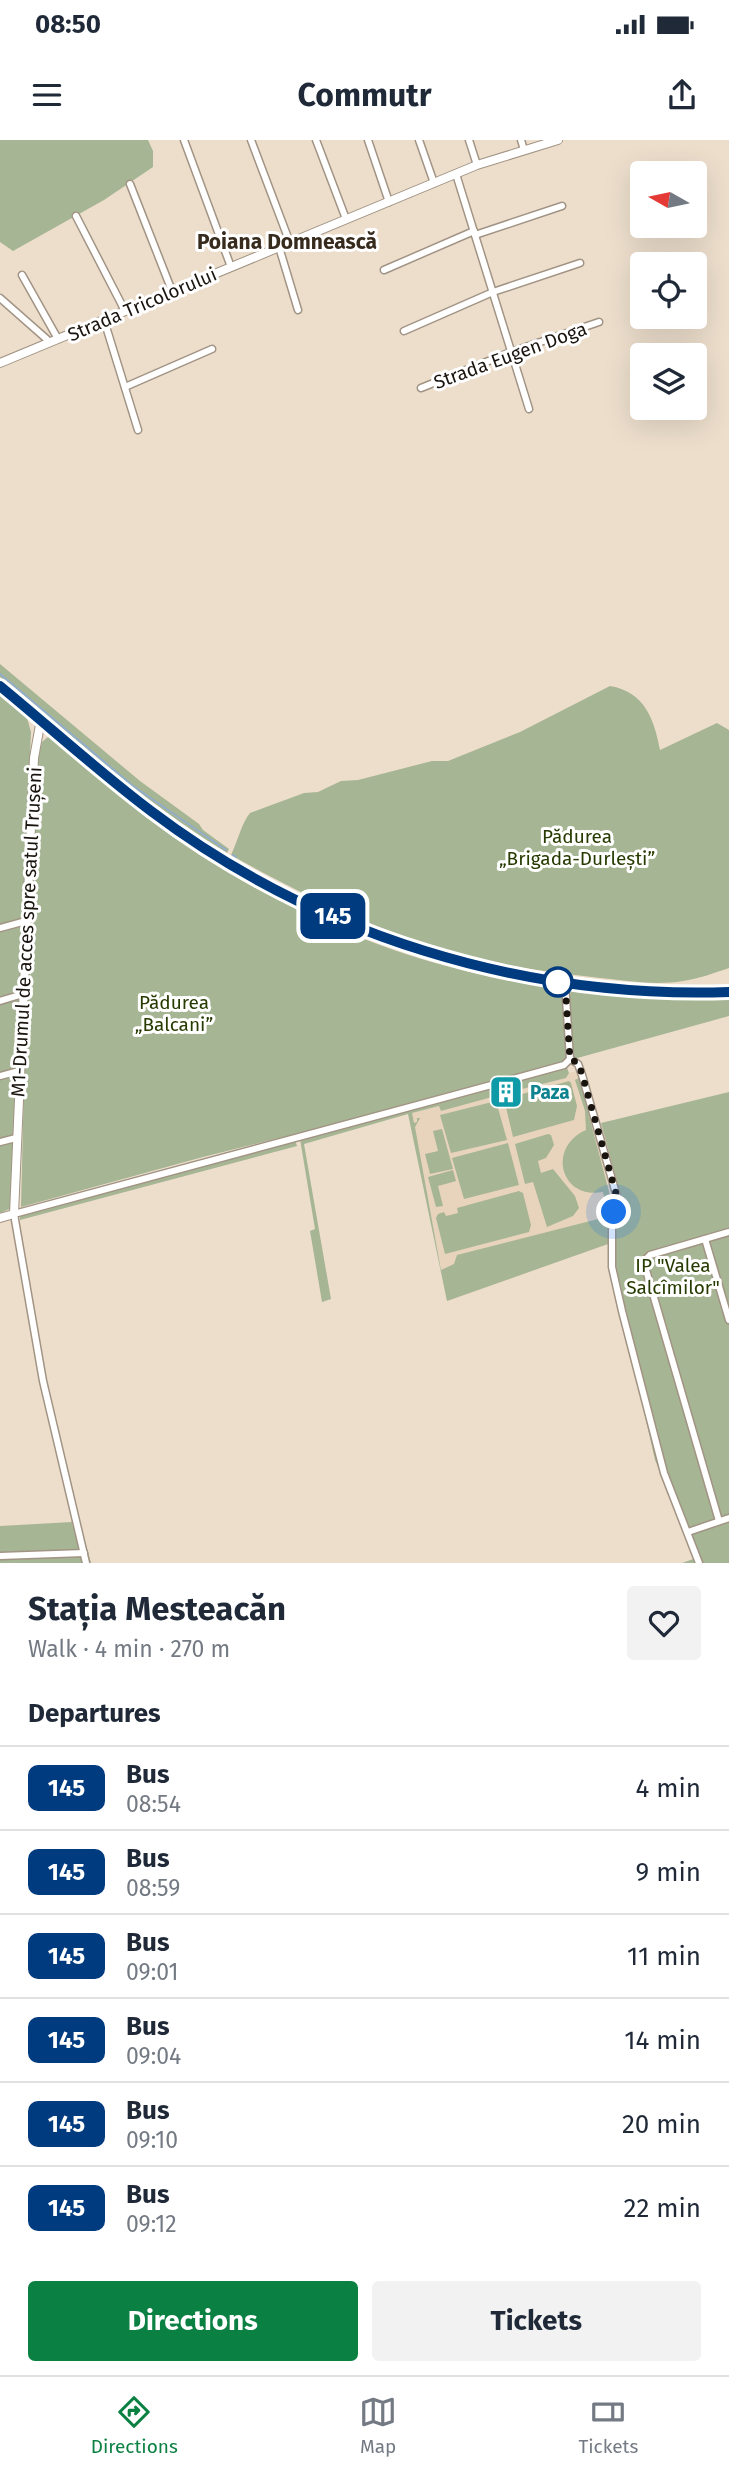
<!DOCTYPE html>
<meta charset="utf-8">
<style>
body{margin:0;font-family:"Fira Sans",sans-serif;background:#f2f2f3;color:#1f2937;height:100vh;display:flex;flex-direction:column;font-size:26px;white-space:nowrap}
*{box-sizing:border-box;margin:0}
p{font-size:23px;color:#747a83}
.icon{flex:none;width:38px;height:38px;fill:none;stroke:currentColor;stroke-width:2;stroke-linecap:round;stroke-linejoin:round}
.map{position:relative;height:1423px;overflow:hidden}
.side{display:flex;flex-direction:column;background:#fff;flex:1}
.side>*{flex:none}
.badge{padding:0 14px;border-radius:10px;font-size:24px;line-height:46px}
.needle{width:46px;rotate:279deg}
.buttons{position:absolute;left:630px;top:21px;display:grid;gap:14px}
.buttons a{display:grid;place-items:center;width:77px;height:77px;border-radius:7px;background:#fff;box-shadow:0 7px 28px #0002;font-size:35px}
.you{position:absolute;width:35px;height:35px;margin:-18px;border:5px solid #fff;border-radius:50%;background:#1a73e8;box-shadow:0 0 0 10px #1a73e833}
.map>.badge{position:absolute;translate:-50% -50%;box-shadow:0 0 0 4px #fff}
h2{padding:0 28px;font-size:26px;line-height:63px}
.round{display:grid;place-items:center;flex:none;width:74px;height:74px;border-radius:7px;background:#f2f2f3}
.summary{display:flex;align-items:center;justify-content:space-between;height:119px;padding:0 28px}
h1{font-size:33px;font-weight:700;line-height:52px}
.cta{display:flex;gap:14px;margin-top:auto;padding:14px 28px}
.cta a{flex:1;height:80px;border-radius:7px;background:#0b8043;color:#fff;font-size:28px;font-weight:700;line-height:80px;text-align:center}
.cta a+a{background:#f2f2f3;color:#1f2937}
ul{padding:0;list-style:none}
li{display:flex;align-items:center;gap:21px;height:84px;padding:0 28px;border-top:2px solid #e0e1e3}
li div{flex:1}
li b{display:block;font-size:26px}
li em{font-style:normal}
li .badge{min-width:77px;font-weight:700;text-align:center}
.status{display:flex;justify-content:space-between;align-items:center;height:49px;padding:0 35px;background:#fff;direction:ltr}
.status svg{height:19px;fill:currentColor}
header{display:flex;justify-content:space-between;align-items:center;height:91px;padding:0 28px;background:#fff;font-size:32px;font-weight:700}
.tabs{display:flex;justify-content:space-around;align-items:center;height:98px;border-top:2px solid #e0e1e3;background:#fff;font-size:19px;color:#747a83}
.tabs a{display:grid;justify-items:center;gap:4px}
.tabs .active{color:#0b8043}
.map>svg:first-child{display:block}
.built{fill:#e8d4bc}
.green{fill:#a6b594}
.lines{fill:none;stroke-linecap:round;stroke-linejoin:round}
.stream{stroke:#91adcb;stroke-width:2}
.minor-casing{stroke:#a29484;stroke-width:9}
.tertiary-casing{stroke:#a29484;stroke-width:10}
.trunk-casing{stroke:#835c7e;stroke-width:13}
.minor{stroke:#fff;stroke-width:6}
.tertiary{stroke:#fff;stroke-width:8}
.trunk{stroke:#ca9bc8;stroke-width:10}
.line-casing{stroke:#fff;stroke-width:16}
.line{stroke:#003b80;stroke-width:10}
.walk{stroke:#1a140e;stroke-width:7;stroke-dasharray:0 12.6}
.stop-dot{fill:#fff;stroke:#003b80;stroke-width:3.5}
.labels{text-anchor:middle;stroke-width:6;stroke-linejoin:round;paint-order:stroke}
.street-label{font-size:19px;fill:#1a140e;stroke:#fff}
.park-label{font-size:19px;fill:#273b00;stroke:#fff}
.culture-label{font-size:19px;font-weight:bold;fill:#0d838f;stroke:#fff;text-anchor:start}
.neighbourhood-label{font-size:21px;font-weight:bold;fill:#372b1d;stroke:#fff}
</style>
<div class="status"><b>08:50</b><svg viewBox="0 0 49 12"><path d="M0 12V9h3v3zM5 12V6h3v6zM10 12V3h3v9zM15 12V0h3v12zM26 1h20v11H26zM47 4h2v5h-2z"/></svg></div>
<header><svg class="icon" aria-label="menu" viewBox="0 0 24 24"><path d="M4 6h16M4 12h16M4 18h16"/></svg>Commutr<svg class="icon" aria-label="share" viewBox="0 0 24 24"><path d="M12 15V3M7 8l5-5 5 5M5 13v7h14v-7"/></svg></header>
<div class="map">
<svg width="729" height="1423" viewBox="0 0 729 1423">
<rect width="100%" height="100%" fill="#eddecc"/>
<polygon class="built" points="577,931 612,1060 608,1104 447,1161 412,973"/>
<g class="green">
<polygon points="0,0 148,0 153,11 153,27 104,60 13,111 0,102"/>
<path d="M0,524L140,641L199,684L203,690L229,709L227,713C143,663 74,599 0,537Z"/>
<path d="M610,546C645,552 654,579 660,610L717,583L729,590V828C714,833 698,839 683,841C653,846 622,840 592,837C556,833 518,828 482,820C394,799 309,759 231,715C237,703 242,682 250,673L304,653L318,652L341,641L358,640L432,621H448L520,592Z"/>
<polygon points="0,552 26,574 31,592 23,779 20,780 23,784 17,929 12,935 17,936 14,995 11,1001 14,1003 12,1068 0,1073"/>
<path d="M48,597L52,598C81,623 110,649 141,673C227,740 338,797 443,825C481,836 519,842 558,849L564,854L570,855L571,850L649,857L729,860V876L390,970L203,1017L21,1067L25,901L38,619L42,602Z"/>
<polygon points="564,927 567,928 569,933 566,938 510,952 509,948 500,950 503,944"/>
<path d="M579,938L611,1059L605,1062L603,1052C560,1060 547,1007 586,990L585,971L575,940Z"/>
<polygon points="569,941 571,943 577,966 574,980 513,997 504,959"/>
<polygon points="490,948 494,954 492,957 441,971 439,966 412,973 414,983 417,982 417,978 420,978 415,987 441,1130 454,1124 457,1115 610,1076 608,1104 447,1161 408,974 304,1004 331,1159 322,1162 310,1091 315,1089 300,999"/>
<polygon points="729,952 729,1423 682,1423 696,1418 655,1320 633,1223 615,1120 616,1085 621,1057 601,983"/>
<polygon points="496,961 507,1000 451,1013 440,975"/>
<polygon points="442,989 453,1029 430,1034 425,1014 438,1011 433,991"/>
<polygon points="548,994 551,995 554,1005 546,1018 538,1021 541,1033 553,1029 575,1056 579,1068 573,1076 547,1087 533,1042 525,1044 515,1004"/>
<polygon points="295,1000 297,1006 20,1080 20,1074"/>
<polygon points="508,1003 519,1045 464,1059 452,1018"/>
<polygon points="453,1030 456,1041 438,1046 443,1066 436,1067 428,1037"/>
<polygon points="519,1051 523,1053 531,1085 529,1092 445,1114 436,1078 438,1074 444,1072 446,1076 458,1073 457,1068"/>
<polygon points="72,1382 73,1387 81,1386 91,1423 0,1423 0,1386"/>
</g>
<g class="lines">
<g class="stream">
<polyline points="0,534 133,646 226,710"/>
<polyline points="233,715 236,717"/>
</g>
<defs>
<g id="minor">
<polyline points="184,0 231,127"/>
<polyline points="251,0 290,103"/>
<polyline points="316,0 346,79"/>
<polyline points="368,0 389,62"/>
<polyline points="419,0 434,43"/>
<polyline points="469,0 477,25"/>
<polyline points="521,0 524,10"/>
<polyline points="456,34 529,269"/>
<polyline points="130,44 172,151"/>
<polyline points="76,76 125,171"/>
<polyline points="475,95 562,66"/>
<polyline points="279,107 298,170"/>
<polyline points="384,130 474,91"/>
<polyline points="22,135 58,199"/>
<polyline points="0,158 50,202"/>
<polyline points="104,180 138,290"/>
<polyline points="404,191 493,152 580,123"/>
<polyline points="125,247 212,209"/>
<polyline points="421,248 511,212 599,182"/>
<polyline points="0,788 26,781"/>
<polyline points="565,843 570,919"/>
<polyline points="0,861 23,854"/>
<polyline points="570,919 578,924 582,935 617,1057 612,1087 612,1127 622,1171 664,1333 699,1423"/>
<polyline points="0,936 19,931"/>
<polyline points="0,1002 16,998"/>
<polyline points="705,1099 729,1180"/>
<polyline points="719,1381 646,1130 645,1120 650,1115 729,1092"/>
<polyline points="688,1392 729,1378"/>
<polyline points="0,1416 84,1413"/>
<polyline points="86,1423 43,1241 14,1074 495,944 564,925 570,919"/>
</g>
<g id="tertiary">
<polyline points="0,223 477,25 558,0"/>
<polyline points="0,1078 14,1074 34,618 41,579"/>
</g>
<path id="trunk" d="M0,545C50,587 99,632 151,671C316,795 524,859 729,852"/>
</defs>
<use href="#minor" class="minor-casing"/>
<use href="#tertiary" class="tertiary-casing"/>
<use href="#trunk" class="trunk-casing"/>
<use href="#minor" class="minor"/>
<use href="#tertiary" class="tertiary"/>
<use href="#trunk" class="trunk"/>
</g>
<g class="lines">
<defs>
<path id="line" d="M0,546C50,587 99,632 151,671C316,796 524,859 729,852"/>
</defs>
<use href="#line" class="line-casing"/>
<use href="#line" class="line"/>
<polyline class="walk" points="558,842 565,843 570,919 578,923 582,934 617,1057 614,1072"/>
</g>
<defs>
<symbol id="building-square" viewBox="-11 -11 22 22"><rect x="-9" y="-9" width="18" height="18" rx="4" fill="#0f9aa8" stroke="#fff"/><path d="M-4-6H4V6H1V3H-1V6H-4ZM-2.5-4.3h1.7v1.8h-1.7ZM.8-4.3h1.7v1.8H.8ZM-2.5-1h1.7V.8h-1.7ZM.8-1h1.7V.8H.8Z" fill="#fff"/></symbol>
</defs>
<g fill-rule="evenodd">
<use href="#building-square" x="487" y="933" width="38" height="38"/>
</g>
<circle class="stop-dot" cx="558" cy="842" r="14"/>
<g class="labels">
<g class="street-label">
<text transform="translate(142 164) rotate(-23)" y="7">Strada Tricolorului</text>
<text transform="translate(510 215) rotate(-20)" y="7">Strada Eugen Doga</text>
<text transform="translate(26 792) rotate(-87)" y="7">M1-Drumul de acces spre satul Trușeni</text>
</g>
<g class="park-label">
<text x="577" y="703">Pădurea<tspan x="577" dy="22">„Brigada-Durlești”</tspan></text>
<text x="174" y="869">Pădurea<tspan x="174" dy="22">„Balcani”</tspan></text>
<text x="673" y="1132">IP "Valea<tspan x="673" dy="22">Salcîmilor"</tspan></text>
</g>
<g class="culture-label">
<text x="530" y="959">Paza</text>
</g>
<g class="neighbourhood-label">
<text x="287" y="109">Poiana Domnească</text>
</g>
</g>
</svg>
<div class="buttons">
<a><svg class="needle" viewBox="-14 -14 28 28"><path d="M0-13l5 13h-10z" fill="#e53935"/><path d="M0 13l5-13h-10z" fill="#747a83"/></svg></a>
<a><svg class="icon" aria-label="locate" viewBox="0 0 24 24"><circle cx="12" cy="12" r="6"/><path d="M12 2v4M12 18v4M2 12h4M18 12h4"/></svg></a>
<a><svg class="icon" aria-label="layers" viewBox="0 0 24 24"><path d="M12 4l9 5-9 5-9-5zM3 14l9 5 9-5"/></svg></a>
</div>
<div class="you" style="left:614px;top:1072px"></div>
<b class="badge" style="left:333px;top:776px;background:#003b80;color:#fff">145</b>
</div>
<section class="side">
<div class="summary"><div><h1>Stația Mesteacăn</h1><p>Walk · 4 min · 270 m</p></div><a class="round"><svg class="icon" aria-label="heart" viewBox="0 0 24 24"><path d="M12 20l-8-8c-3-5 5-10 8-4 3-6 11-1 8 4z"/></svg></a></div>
<h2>Departures</h2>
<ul>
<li><span class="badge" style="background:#003b80;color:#fff">145</span><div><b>Bus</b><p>08:54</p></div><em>4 min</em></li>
<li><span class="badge" style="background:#003b80;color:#fff">145</span><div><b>Bus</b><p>08:59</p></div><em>9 min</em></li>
<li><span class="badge" style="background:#003b80;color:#fff">145</span><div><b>Bus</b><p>09:01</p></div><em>11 min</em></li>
<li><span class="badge" style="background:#003b80;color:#fff">145</span><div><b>Bus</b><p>09:04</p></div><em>14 min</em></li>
<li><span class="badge" style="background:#003b80;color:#fff">145</span><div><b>Bus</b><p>09:10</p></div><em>20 min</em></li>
<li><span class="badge" style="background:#003b80;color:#fff">145</span><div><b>Bus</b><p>09:12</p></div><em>22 min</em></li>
</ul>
<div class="cta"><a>Directions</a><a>Tickets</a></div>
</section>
<nav class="tabs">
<a class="active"><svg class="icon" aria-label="directions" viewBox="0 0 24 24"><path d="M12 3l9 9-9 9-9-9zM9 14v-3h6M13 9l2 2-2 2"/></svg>Directions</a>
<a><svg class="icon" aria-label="map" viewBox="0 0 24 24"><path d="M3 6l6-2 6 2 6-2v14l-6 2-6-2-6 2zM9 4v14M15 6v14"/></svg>Map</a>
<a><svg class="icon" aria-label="tickets" viewBox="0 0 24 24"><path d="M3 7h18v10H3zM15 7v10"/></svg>Tickets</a>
</nav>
